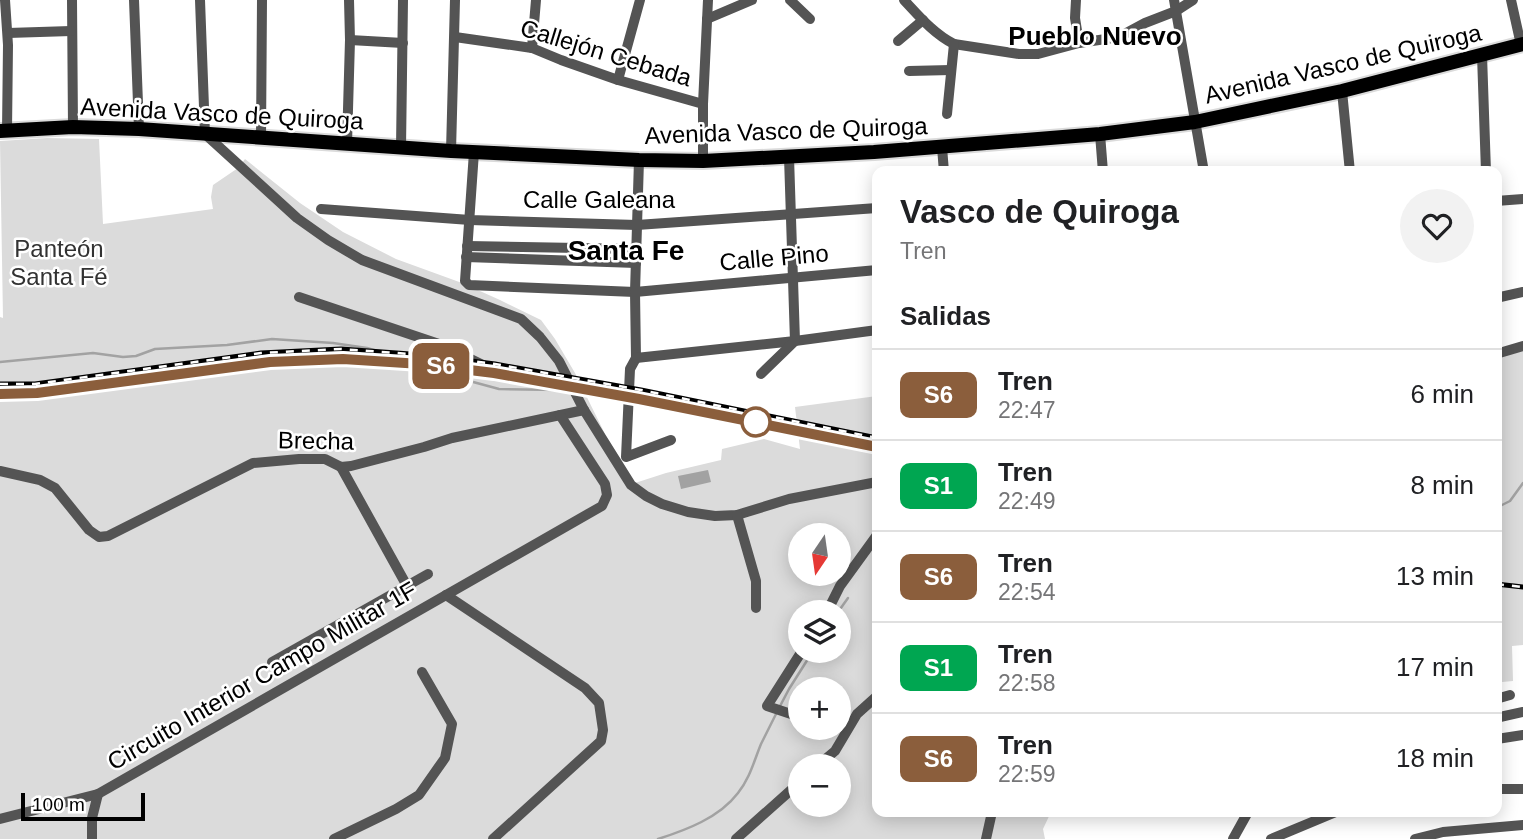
<!DOCTYPE html>
<html lang="es">
<meta charset="utf-8">
<style>
body{margin:0;font-family:Helvetica,sans-serif;background:#f2f2f2;color:#202124;height:100vh;display:flex;flex-direction:column;font-size:26px;white-space:nowrap}
*{box-sizing:border-box;margin:0}
p{font-size:23px;color:#757577}
.icon{flex:none;width:38px;height:38px;fill:none;stroke:currentColor;stroke-width:2;stroke-linecap:round;stroke-linejoin:round}
.map{position:relative;flex:1;overflow:hidden}
.details{position:absolute;left:872px;top:166px;width:630px;height:651px;display:flex;flex-direction:column;background:#fff;border-radius:14px;box-shadow:0 4px 18px #0003}
.details>*{flex:none}
.badge{padding:0 14px;border-radius:10px;font-size:24px;line-height:46px}
.needle{width:46px;rotate:193deg}
.fabs{position:absolute;left:788px;top:523px;display:grid;gap:14px}
.fabs a{display:grid;place-items:center;width:63px;height:63px;border-radius:50%;background:#fff;box-shadow:0 4px 18px #0003;font-size:35px}
.scale{position:absolute;left:21px;bottom:18px;width:124px;box-sizing:border-box;padding-left:7px;border:4px solid #000;border-top:0;font-size:19px;line-height:24px;white-space:nowrap;color:#000;-webkit-text-stroke:5px #fff;paint-order:stroke}
.map>.badge{position:absolute;translate:-50% -50%;box-shadow:0 0 0 4px #fff}
h2{padding:0 28px;font-size:26px;line-height:63px}
.round{display:grid;place-items:center;flex:none;width:74px;height:74px;border-radius:37px;background:#f2f2f2}
.head{display:flex;align-items:center;justify-content:space-between;height:119px;padding:0 28px}
h1{font-size:33px;font-weight:800;line-height:52px}
ul{padding:0;list-style:none}
li{display:flex;align-items:center;gap:21px;height:91px;padding:0 28px;border-top:2px solid #e0e0e0}
li div{flex:1}
li b{display:block;font-size:26px}
li em{font-style:normal}
li .badge{min-width:77px;font-weight:700;text-align:center}
.map>svg:first-child{display:block}
.green{fill:#dbdbdb;fill-rule:evenodd}
.water{fill:#a2a2a2}
.lines{fill:none;stroke-linecap:round;stroke-linejoin:round}
.stream{stroke:#a2a2a2;stroke-width:2.5}
.major-casing{stroke:#dbdbdb;stroke-width:18}
.minor{stroke:#545454;stroke-width:10}
.major{stroke:#000;stroke-width:14}
.rail-casing{stroke:#000;stroke-width:5}
.rail{stroke:#fff;stroke-width:2.5;stroke-dasharray:8;stroke-linecap:butt}
.line-casing{stroke:#fff;stroke-width:16}
.line{stroke:#8b5e3c;stroke-width:10}
.stop-dot{fill:#fff;stroke:#8b5e3c;stroke-width:3.5}
.labels{text-anchor:middle;stroke-width:5;stroke-linejoin:round;paint-order:stroke}
.street-label{font-size:24px;fill:#000;stroke:#fff}
.park-label{font-size:24px;fill:#323232;stroke:#fff}
.neighbourhood-label{font-size:26px;font-weight:bold;fill:#000;stroke:#fff}
.quarter-label{font-size:28px;font-weight:bold;fill:#000;stroke:#fff}
</style>
<div class="map">
<svg width="1523" height="839" viewBox="0 0 1523 839">
<rect width="100%" height="100%" fill="#fff"/>
<g class="green">
<path d="M47,138L99,139L103,224L213,209L211,197L213,185L238,168L245,159L300,203L343,232L396,259L462,283L500,300L541,320L555,339L575,373L606,436L635,483L666,473L721,460L722,449L764,439L800,449L795,407L877,396V812H1051L1043,829L1045,839H0V317L3,318L0,141ZM800,536H838V574H800ZM800,612H838V651H800ZM800,690H838V728H800ZM800,766H838V805H800Z"/>
<polygon points="1523,351 1523,645 1512,646 1513,681 1502,682 1496,686 1496,358"/>
</g>
<polygon class="water" points="708,470 711,482 681,489 678,476"/>
<g class="lines">
<g class="stream">
<polyline points="0,362 93,353 123,357 136,356 155,349 227,345 272,339 333,343 367,348 432,367 451,376 499,389 559,390"/>
<polyline points="1496,508 1510,501 1523,483"/>
<polyline points="838,612 848,598"/>
<polyline points="779,708 789,689 813,651"/>
<path d="M658,839C686,830 719,818 738,793C750,778 754,761 761,744C766,734 771,724 776,714"/>
</g>
<defs>
<polyline id="major" points="0,131 73,127 139,129 451,151 639,160 703,161 874,152 1100,134 1195,122 1342,91 1523,44"/>
</defs>
<use href="#major" class="major-casing"/>
<g class="minor">
<polyline points="5,0 8,45 7,131"/>
<polyline points="72,0 73,127"/>
<polyline points="134,0 139,129"/>
<polyline points="200,0 205,134 297,218 328,240 362,260 521,319 540,337 559,361 584,410 631,485 646,496 662,504 688,512 715,516 737,515 789,499 877,482"/>
<polyline points="790,0 810,19"/>
<path d="M904,0C919,16 934,34 954,44L1019,54H1038L1079,43L1119,37L1145,23L1176,11L1193,0"/>
<polyline points="1076,0 1075,18 1079,43"/>
<polyline points="1174,0 1204,172"/>
<polyline points="1511,0 1521,45"/>
<polyline points="707,19 752,0"/>
<polyline points="8,33 71,31"/>
<polyline points="455,37 532,48 561,60 618,80 703,104"/>
<polyline points="350,40 403,43"/>
<polyline points="898,41 923,20"/>
<polyline points="532,48 536,0"/>
<polyline points="1482,55 1486,172"/>
<polyline points="909,71 951,70"/>
<polyline points="618,80 640,0"/>
<polyline points="1342,91 1350,172"/>
<polyline points="947,114 954,44"/>
<polyline points="1100,134 1103,172"/>
<polyline points="261,138 262,0"/>
<polyline points="347,144 350,40 349,0"/>
<polyline points="942,147 944,172"/>
<polyline points="401,148 403,0"/>
<polyline points="451,151 455,0"/>
<polyline points="474,152 465,281 469,285 635,292 877,270"/>
<polyline points="639,160 635,292 636,358 630,369 626,457 671,440"/>
<polyline points="703,161 703,104 708,0"/>
<polyline points="1496,201 1523,199"/>
<polyline points="321,209 470,220 637,225 877,208"/>
<polyline points="467,246 636,249"/>
<polyline points="466,257 636,263"/>
<polyline points="299,297 442,345 489,368 543,381 567,378"/>
<polyline points="1496,298 1523,292"/>
<polyline points="1496,354 1523,346"/>
<polyline points="636,358 795,341 877,330"/>
<polyline points="761,374 795,341 789,157"/>
<polyline points="341,467 407,586"/>
<polyline points="0,471 40,480 55,488 89,530 99,537 108,536 253,463 299,459 325,459 341,467 351,466 424,447 452,438 584,410"/>
<polyline points="737,515 756,581 756,608"/>
<polyline points="446,595 585,688 599,703 603,730 601,741 493,839"/>
<polyline points="827,612 840,586 877,535"/>
<polyline points="272,662 428,574"/>
<polyline points="1496,699 1510,695"/>
<polyline points="1496,716 1500,717 1523,712"/>
<polyline points="800,717 767,706 802,651"/>
<polyline points="1497,739 1523,735"/>
<polyline points="817,766 835,751 857,714 877,696"/>
<polyline points="1496,789 1523,789"/>
<polyline points="0,819 98,794 602,506 607,495 605,484 560,415"/>
<polyline points="92,839 92,818 98,794"/>
<polyline points="334,839 396,809 419,795 445,758 452,724 422,672"/>
<polyline points="736,839 800,782"/>
<polyline points="986,839 992,812"/>
<polyline points="1233,839 1248,812"/>
<polyline points="1271,839 1336,812"/>
<polyline points="1415,839 1443,832 1523,825"/>
</g>
<use href="#major" class="major"/>
<defs>
<g id="rail">
<polyline points="0,384 35,384 261,353 341,349 424,355 495,364 641,390 877,438"/>
<polyline points="1496,584 1523,587"/>
</g>
</defs>
<use href="#rail" class="rail-casing"/>
<use href="#rail" class="rail"/>
</g>
<g class="lines">
<defs>
<polyline id="line" points="0,394 37,393 270,362 343,359 421,364 494,373 639,399 877,447"/>
</defs>
<use href="#line" class="line-casing"/>
<use href="#line" class="line"/>
</g>
<circle class="stop-dot" cx="756" cy="422" r="14"/>
<g class="labels">
<g class="street-label">
<text transform="translate(606 53) rotate(17)" y="8">Callejón Cebada</text>
<text transform="translate(1343 64) rotate(-13)" y="8">Avenida Vasco de Quiroga</text>
<text transform="translate(222 114) rotate(3)" y="8">Avenida Vasco de Quiroga</text>
<text transform="translate(786 131) rotate(-2)" y="8">Avenida Vasco de Quiroga</text>
<text x="599" y="208">Calle Galeana</text>
<text transform="translate(774 258) rotate(-5)" y="8">Calle Pino</text>
<text transform="translate(316 441) rotate(1)" y="8">Brecha</text>
<text transform="translate(262 676) rotate(-30)" y="8">Circuito Interior Campo Militar 1F</text>
</g>
<g class="park-label">
<text x="59" y="257">Panteón<tspan x="59" dy="28">Santa Fé</tspan></text>
</g>
<g class="neighbourhood-label">
<text x="1095" y="45">Pueblo Nuevo</text>
</g>
<g class="quarter-label">
<text x="626" y="260">Santa Fe</text>
</g>
</g>
</svg>
<div class="fabs">
<a><svg class="needle" viewBox="-14 -14 28 28"><path d="M0-13l5 13h-10z" fill="#e53935"/><path d="M0 13l5-13h-10z" fill="#757577"/></svg></a>
<a><svg class="icon" aria-label="layers" viewBox="0 0 24 24"><path d="M12 4l9 5-9 5-9-5zM3 14l9 5 9-5"/></svg></a>
<a>+</a>
<a>−</a>
</div>
<div class="scale">100 m</div>
<b class="badge" style="left:441px;top:366px;background:#8b5e3c;color:#fff">S6</b>
<section class="details">
<div class="head"><div><h1>Vasco de Quiroga</h1><p>Tren</p></div><a class="round"><svg class="icon" aria-label="heart" viewBox="0 0 24 24"><path d="M12 20l-8-8c-3-5 5-10 8-4 3-6 11-1 8 4z"/></svg></a></div>
<h2>Salidas</h2>
<ul>
<li><span class="badge" style="background:#8b5e3c;color:#fff">S6</span><div><b>Tren</b><p>22:47</p></div><em>6 min</em></li>
<li><span class="badge" style="background:#00a651;color:#fff">S1</span><div><b>Tren</b><p>22:49</p></div><em>8 min</em></li>
<li><span class="badge" style="background:#8b5e3c;color:#fff">S6</span><div><b>Tren</b><p>22:54</p></div><em>13 min</em></li>
<li><span class="badge" style="background:#00a651;color:#fff">S1</span><div><b>Tren</b><p>22:58</p></div><em>17 min</em></li>
<li><span class="badge" style="background:#8b5e3c;color:#fff">S6</span><div><b>Tren</b><p>22:59</p></div><em>18 min</em></li>
</ul>
</section>
</div>
